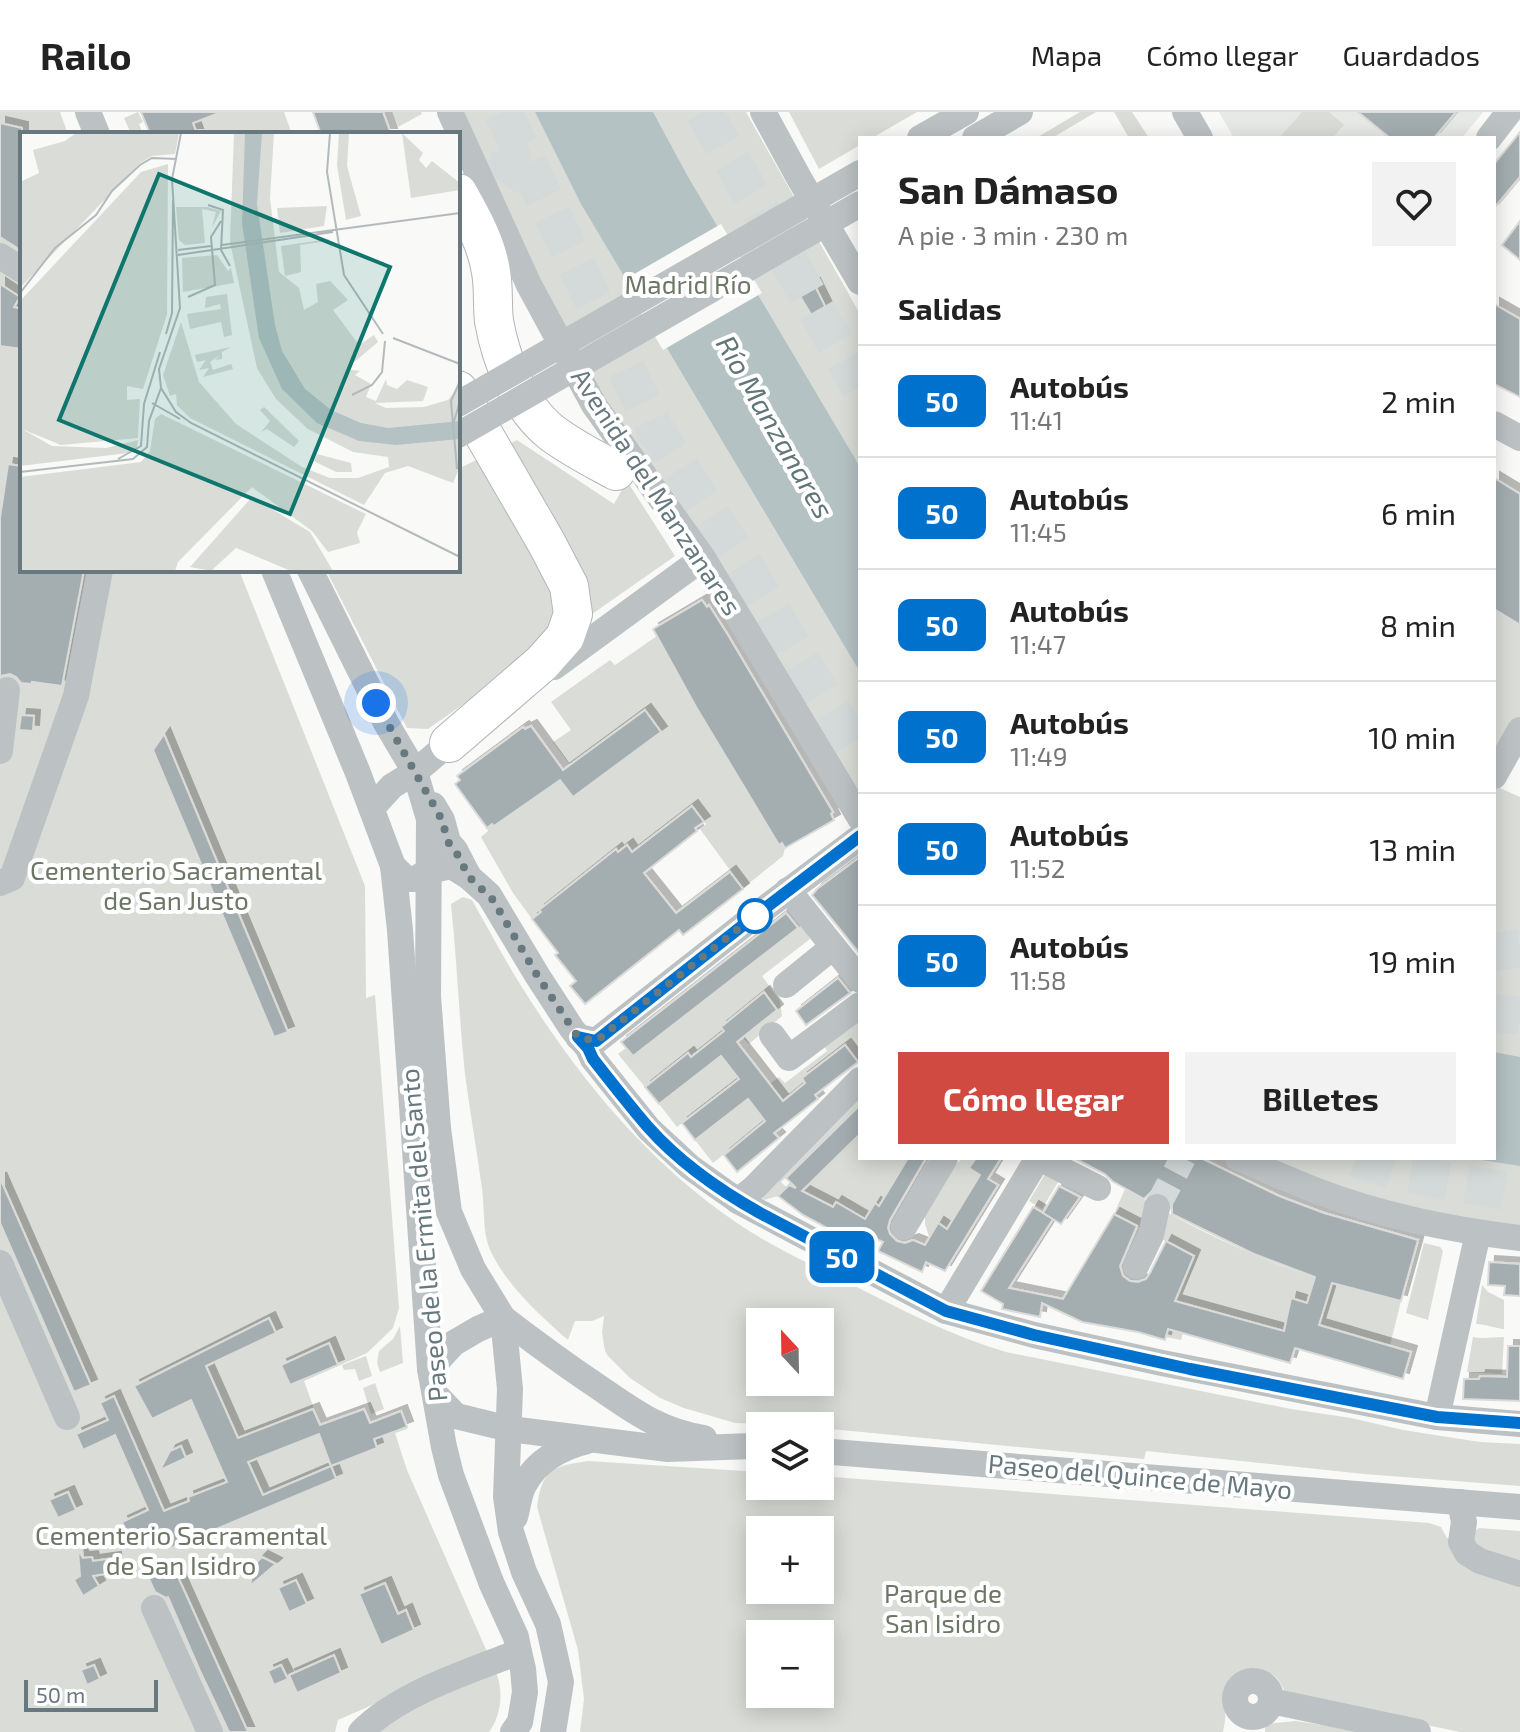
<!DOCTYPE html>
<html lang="es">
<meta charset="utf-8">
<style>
body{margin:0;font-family:"Exo 2",sans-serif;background:#f2f2f2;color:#222;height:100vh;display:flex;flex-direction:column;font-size:30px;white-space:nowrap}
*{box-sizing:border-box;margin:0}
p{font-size:26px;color:#767676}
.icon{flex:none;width:44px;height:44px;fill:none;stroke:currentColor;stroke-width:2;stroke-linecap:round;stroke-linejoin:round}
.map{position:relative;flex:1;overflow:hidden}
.details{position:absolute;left:858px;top:24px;width:638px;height:1024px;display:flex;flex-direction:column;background:#fff;border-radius:0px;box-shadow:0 4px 20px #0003}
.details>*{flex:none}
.badge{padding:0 16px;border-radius:12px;font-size:28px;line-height:52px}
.needle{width:52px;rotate:338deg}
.fabs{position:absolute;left:746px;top:1196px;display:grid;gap:16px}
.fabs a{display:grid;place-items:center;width:88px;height:88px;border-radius:0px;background:#fff;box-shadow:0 4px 20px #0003;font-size:40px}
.scale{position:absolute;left:24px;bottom:20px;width:134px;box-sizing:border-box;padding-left:8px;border:4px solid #67797e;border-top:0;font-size:22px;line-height:28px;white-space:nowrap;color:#67797e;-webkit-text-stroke:6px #fff;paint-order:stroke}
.you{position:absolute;width:40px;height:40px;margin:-20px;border:6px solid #fff;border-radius:50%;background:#1a73e8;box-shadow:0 0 0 12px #1a73e833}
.map>.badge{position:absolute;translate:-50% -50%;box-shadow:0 0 0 4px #fff}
h2{padding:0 40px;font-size:30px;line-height:72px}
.round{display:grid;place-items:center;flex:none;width:84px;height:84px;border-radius:0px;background:#f2f2f2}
.overview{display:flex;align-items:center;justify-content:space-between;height:136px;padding:0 40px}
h1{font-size:38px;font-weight:700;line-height:60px}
.action{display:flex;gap:16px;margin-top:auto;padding:16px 40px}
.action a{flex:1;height:92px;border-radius:0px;background:#d04a41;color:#fff;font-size:32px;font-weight:700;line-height:92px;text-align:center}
.action a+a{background:#f2f2f2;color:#222}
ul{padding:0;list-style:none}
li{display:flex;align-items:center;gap:24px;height:112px;padding:0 40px;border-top:2px solid #e0e0e0}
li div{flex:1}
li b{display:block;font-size:30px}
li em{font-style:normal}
li .badge{min-width:88px;font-weight:700;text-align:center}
header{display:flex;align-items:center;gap:48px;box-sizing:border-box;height:112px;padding:0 40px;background:#fff;border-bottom:2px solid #e0e0e0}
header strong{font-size:38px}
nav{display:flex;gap:44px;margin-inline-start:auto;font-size:28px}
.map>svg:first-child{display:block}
.built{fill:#e7e9e7}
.green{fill:#daddd7;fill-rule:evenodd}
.water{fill:#b5c2c4}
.pier{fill:#f9f9f7}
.building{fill:#a4aeb1;stroke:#dbdbd9;stroke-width:2;filter:url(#shadow)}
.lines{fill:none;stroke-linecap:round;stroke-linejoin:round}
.minor-tunnel{stroke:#d4d9d9;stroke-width:26;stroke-dasharray:26 13;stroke-linecap:butt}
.highway-tunnel{stroke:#d4d9d9;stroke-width:38;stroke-dasharray:38 19;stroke-linecap:butt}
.highway-casing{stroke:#b1b6b8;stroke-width:40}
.minor{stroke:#bcc2c4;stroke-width:26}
.highway{stroke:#fff;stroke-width:38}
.minor-bridge{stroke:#bcc2c4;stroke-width:26}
.line-casing{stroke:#fff;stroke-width:18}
.line{stroke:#0072ce;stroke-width:12}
.walk{stroke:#67797e;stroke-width:8;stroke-dasharray:0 14.4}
.stop-dot{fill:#fff;stroke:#0072ce;stroke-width:4}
.labels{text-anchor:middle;stroke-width:8;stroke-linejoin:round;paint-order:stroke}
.park-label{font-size:26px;fill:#6c7766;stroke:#fff}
.street-label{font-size:26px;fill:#67797e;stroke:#fff}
.water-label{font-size:28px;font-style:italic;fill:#627678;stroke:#fff}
.inset-road{fill:none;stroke:#b2babc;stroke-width:2}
.view{fill:#0f766e;fill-opacity:0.15;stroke:#0f766e;stroke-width:4}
.inset-edge{fill:none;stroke:#67797e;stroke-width:4}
</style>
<header>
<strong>Railo</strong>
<nav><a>Mapa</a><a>Cómo llegar</a><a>Guardados</a></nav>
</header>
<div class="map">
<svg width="1520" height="1620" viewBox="0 0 1520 1620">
<defs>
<filter id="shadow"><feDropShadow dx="6" dy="-6" stdDeviation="0" flood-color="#0004"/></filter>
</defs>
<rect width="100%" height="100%" fill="#f9f9f7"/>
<polygon class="built" points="1219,0 1483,0 1462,26 1234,26"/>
<g class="green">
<polygon points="0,0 60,0 68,22 22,22 22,458 239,458 365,774 366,886 375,883 399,1196 393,1216 367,1241 304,1269 320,1313 374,1327 407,1315 407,1317 395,1321 407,1358 488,1542 338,1608 335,1620 0,1620"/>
<polygon points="138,0 143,10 139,12 143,22 131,22 124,6"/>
<polygon points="194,0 284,0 292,22 197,22 193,11 198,9"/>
<polygon points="392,0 421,0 422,2 398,15"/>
<polygon points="459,0 746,0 860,202 860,697 602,294"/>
<polygon points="789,0 917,0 872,26 860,26 860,33 819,57"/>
<polygon points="1080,0 1096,0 1052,26 1036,26"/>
<polygon points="1114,0 1132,0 1149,26 1129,26"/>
<polygon points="1302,0 1329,0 1344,13 1332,26 1279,26"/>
<polygon points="517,328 614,392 627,369 675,444 428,617 407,616 326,458 458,458 458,357"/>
<polygon points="1494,497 1520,513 1520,638 1500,676 1520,685 1520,1120 1424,1104 1253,1046 1494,1046"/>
<polygon points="657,524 696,595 778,732 782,731 785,736 783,744 743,776 700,717 706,712 691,694 632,740 627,733 618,740 615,738 540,797 541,800 532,807 513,781 481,725 488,719 487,716 492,712 494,714 560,668 573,685 661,620 645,598 570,653 553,630 571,618 551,590 610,548 615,553"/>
<path d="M463,785L472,788C488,816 503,845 520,872C580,969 656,1061 754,1122C785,1141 818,1156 851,1172C902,1198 951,1224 1006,1240L1291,1297L1351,1306L1403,1318L1480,1330L1520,1332V1374L1364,1362L1146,1339L1144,1347L820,1316V1314L735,1311L684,1296L660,1286L630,1266L608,1244L605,1239L602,1221L604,1204L592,1209H575L568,1228C541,1205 508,1174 492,1142C482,1123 485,1098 482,1077C477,1039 470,1001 465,962C459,906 457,849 451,792ZM760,1210H820V1270H760Z"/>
<polygon points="803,812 810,827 762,864 780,889 782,904 749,932 742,925 777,898 764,881 721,915 734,932 720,943 754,985 779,965 785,971 827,939 823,931 856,908 860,911 860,944 858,950 844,934 802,966 805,971 762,1005 765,1009 713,1051 695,1028 738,995 725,978 677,1015 659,992 687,942 645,975 618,942 626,936 633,944"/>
<polygon points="860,974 860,993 781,1070 787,1076 778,1084 764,1088 759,1082"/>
<polygon points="860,1022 860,1046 908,1046 868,1111 802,1079"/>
<polygon points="963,1046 976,1046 970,1056 980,1063 947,1117 938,1112 931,1131 925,1112 925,1105 955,1053"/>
<polygon points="1048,1057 1061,1065 1042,1097 1029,1089"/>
<path d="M1125,1077C1186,1112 1250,1145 1317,1166C1344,1175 1373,1181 1401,1189L1390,1233L1303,1209L1298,1224L1190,1194L1181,1228L1166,1225L1176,1186L1194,1144L1114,1102Z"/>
<polygon points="1424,1131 1440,1135 1443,1139 1428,1208 1406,1201"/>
<path d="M1482,1173L1488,1180L1504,1188V1217C1493,1216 1486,1212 1476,1212Z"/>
<polygon points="400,1214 403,1251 380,1260 377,1251 379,1239 393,1227"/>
<path d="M1473,1225C1483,1227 1493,1225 1504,1225L1502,1262L1467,1260Z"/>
<polygon points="366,1244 372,1264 359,1269 355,1257 344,1258 342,1253"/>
<polygon points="375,1271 384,1297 371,1302 363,1276"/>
<path d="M588,1349L760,1360V1374H820V1364L1429,1411L1441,1415L1447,1426L1473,1427L1474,1419L1479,1416L1520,1419V1620H1460L1287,1584C1283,1576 1280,1568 1273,1563C1256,1552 1233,1558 1225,1577C1221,1586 1225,1592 1225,1601C1226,1607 1224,1614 1223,1620H580L584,1587L578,1538L537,1395C542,1358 552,1354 588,1349ZM760,1418H820V1478H760ZM760,1522H820V1582H760Z"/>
<path d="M493,1554C504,1574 503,1601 489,1620H371Z"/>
<polygon points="1296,1609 1370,1620 1265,1620 1266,1612"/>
</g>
<g class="water">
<polygon points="535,0 653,0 687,63 860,355 860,560 581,92"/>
<polygon points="1494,940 1520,945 1520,1054 1469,1046 1494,1046"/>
</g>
<polygon class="pier" points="721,112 762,181 663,238 622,169"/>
<g class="building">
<polygon points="141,0 219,0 219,1 193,11 197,22 150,22"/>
<polygon points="313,0 383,0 391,22 321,22"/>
<polygon points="1358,0 1456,0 1434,26 1390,26"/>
<polygon points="0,11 22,16 22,139 0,125"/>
<polygon points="1520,20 1520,65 1494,96 1494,52"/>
<polygon points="1520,109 1520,148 1502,133"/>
<polygon points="0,172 20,185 14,195 22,197 22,237 0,234"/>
<polygon points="814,172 826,196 812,204 798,181"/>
<polygon points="1494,192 1520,207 1520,285 1494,272"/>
<polygon points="8,352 22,354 22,458 84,458 62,574 32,570 32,572 21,571 16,565 10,562 0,564 0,406"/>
<polygon points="1494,366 1520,382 1520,513 1494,497"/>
<polygon points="702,488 707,495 709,493 728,523 833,700 831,702 834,708 785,736 782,731 779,733 696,595 653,517"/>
<polygon points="645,598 661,620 573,685 560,668 494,714 492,712 487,716 455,672 460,668 457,664 523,615 525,617 531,614 563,658"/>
<polygon points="21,603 34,604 33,619 19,618"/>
<polygon points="164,622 288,920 274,925 153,638"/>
<polygon points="692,694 704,710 695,716 697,719 644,761 676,801 730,760 743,777 683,823 679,818 585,892 570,874 576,869 555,843 558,841 532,807 541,800 539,798 616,737 618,740 627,733 632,740"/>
<polygon points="860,745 860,842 812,783 817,777"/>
<polygon points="786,801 798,816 633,944 621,930"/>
<polygon points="838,866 850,881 806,913 796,899"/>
<polygon points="764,880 777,898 737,930 783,989 805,971 802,966 845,933 858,950 815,983 818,987 774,1021 779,1026 737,1060 724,1043 765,1009 748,987 695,1028 682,1011 739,967 721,944 659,992 645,975 688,941 691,945 724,919 721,915"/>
<polygon points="860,993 860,1022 802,1079 833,1095 836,1090 865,1107 875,1091 879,1094 908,1046 926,1046 890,1108 888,1116 890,1122 897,1129 905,1131 913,1128 925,1133 938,1111 947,1117 980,1063 969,1056 976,1046 1001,1046 988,1067 998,1073 945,1159 926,1150 922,1160 878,1139 883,1130 855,1117 849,1128 803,1103 778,1084 789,1073 796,1076 786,1066"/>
<polygon points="1074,1046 1201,1046 1279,1084 1324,1101 1418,1128 1401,1189 1332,1171 1319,1213 1411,1240 1403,1267 1295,1236 1290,1251 1168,1217 1165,1228 1138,1220 1082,1210 1042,1191 1040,1205 1002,1197 1003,1192 981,1179 1033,1095 1053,1107 1009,1176 1063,1187 1114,1102 1137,1114 1120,1154 1123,1164 1130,1169 1138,1170 1146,1167 1150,1161 1166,1129 1194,1144 1175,1189 1284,1219 1291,1186 1307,1191 1315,1165 1254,1142 1172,1102 1172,1089 1168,1084 1161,1080 1151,1080 1144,1087 1112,1069 1105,1062"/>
<polygon points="0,1066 91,1273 74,1280 0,1111"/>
<polygon points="1059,1074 1080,1085 1061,1112 1043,1101"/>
<polygon points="1489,1150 1520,1152 1520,1184 1504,1183 1505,1174 1488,1173"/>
<polygon points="269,1206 276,1221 206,1254 238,1326 313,1297 320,1313 364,1297 370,1311 401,1299 407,1315 374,1327 377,1336 331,1354 319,1322 248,1350 263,1383 331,1354 336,1367 166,1438 155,1414 130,1426 122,1410 148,1398 115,1323 83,1338 76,1322 108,1308 100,1291 114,1284 164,1399 189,1389 188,1385 227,1370 191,1288 152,1307 134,1274"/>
<polygon points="329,1231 338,1253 290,1273 281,1253"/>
<polygon points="1508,1234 1520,1234 1520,1289 1463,1287 1464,1267 1479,1267 1480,1264 1507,1265"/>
<polygon points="181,1334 186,1346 160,1358 170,1339"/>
<polygon points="68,1380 76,1398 58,1406 49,1388"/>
<polygon points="78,1438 83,1446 92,1445 93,1449 115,1446 117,1460 93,1464 99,1474 83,1484 74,1468 80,1464"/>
<polygon points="262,1445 276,1452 250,1474 254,1453"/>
<polygon points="173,1454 184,1478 248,1620 229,1620 200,1559 168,1485 166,1486 155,1480 148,1465"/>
<polygon points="296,1468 307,1492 289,1500 278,1476"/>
<polygon points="385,1471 398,1502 406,1498 414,1518 381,1533 359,1482"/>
<polygon points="334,1543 341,1561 297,1581 289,1563"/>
<polygon points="94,1553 100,1567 87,1573 81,1558"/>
<polygon points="281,1553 288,1567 274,1573 268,1559"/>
</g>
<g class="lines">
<polyline class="minor-tunnel" points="1157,1095 1183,1046"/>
<g class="highway-tunnel">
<polyline points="503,0 655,317 749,461 806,558 860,643"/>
<polyline points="704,0 860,275"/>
<polyline points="469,117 505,67 511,43 500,17"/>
<polyline points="1494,840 1520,836"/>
<polyline points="1494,901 1520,904"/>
<polyline points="1356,1046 1393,1059 1520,1082"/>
</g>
<defs>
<g id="highway">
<path d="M458,81C472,106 487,132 491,160C494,176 492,193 494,209C501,249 520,296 552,321C572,336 594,347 616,359"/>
<polyline points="449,631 542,551 565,525 573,502 569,474 546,430 458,278"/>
</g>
</defs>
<use href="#highway" class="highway-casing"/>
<g class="minor">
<polyline points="88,0 97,22"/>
<polyline points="450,0 529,173 594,293 703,446 860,706"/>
<polyline points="763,0 799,66 860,170"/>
<polyline points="1185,0 1200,26"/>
<polyline points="920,26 966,0"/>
<polyline points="975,26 1020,0"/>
<polyline points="1489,26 1509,0"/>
<polyline points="0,144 22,158"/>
<polyline points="1494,312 1520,326"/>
<polyline points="274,458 358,661 393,754 400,818 430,1257 444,1335 451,1363 491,1470 516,1525 519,1540 523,1557 525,1580 520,1610 513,1620"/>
<polyline points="310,458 386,611 415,660 429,707 428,884 438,1016 449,1100 473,1157 503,1206 510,1277 506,1385 511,1420 524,1460 548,1512 561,1570 553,1620"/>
<polyline points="554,555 703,446"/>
<polyline points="0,639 7,578"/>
<polyline points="1494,664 1520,618"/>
<polyline points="433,693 442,708 448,730 455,738 469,765"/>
<polyline points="372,696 392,674 415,660 460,622"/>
<polyline points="393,754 406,767 415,767 429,759 451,754 469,765 489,783 537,863 572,917 588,936 593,947 649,1017 690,1055 738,1089 946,1199 1034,1223 1162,1251 1437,1305 1520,1312"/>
<polyline points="0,771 12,766 76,584 100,458"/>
<polyline points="788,778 860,868"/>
<polyline points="786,873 833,835"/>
<polyline points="772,923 789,946 860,893"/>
<polyline points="578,925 596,929 756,803 860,725"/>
<polyline points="1039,1046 1098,1076"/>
<path d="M1238,1046C1265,1057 1291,1069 1317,1079C1382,1104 1452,1118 1520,1126"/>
<polyline points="738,1089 753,1077 860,968"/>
<polyline points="904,1115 945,1046"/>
<polyline points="0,1151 67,1305"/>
<polyline points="1136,1154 1151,1123 1157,1095"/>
<polyline points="946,1199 1038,1046"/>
<path d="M503,1206C533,1229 563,1251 594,1272C631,1297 658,1319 704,1326"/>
<polyline points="430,1257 454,1231 478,1217 503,1206"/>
<polyline points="435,1282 456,1304 510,1317 668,1337 753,1334"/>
<polyline points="1437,1305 1478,1121"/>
<polyline points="820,1339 1520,1395"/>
<polyline points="1460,1390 1464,1410 1461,1430 1467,1441 1480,1449 1520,1462"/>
<path d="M515,1405C518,1395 519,1382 524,1373C536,1349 562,1335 587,1329"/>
<polyline points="154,1496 210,1620"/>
<circle cx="1253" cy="1587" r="18"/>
<polyline points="1271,1589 1418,1620"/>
<path d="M361,1620C398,1582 469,1559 519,1540"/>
</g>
<use href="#highway" class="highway"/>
<g class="minor-bridge">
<polyline points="458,292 860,61"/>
<polyline points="458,323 860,92"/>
</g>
</g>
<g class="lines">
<defs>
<path id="line" d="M860,724L756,803L596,929L578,925L588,936L593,947C611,970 629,993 648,1015C679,1050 719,1078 760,1101L946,1199L1034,1223L1190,1257L1437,1305L1520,1311"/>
</defs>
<use href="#line" class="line-casing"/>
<use href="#line" class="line"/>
<polyline class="walk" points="376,591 442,708 448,730 455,738 469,765 493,788 537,863 578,925 596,929 756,803 755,804"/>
</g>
<circle class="stop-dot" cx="755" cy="804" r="16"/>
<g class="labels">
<g class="park-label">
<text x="688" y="182">Madrid Río</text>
<text x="176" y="768">Cementerio Sacramental<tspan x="176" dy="30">de San Justo</tspan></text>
<text x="181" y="1433">Cementerio Sacramental<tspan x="181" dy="30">de San Isidro</tspan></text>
<text x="943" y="1491">Parque de<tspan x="943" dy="30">San Isidro</tspan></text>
</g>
<g class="street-label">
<text transform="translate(656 380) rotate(57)" y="9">Avenida del Manzanares</text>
<text transform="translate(424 1123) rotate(-95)" y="9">Paseo de la Ermita del Santo</text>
<text transform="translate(1140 1365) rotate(5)" y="9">Paseo del Quince de Mayo</text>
</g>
<g class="water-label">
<text transform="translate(775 315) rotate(60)" y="10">Río Manzanares</text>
</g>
</g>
<g transform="translate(20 20)">
<rect width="440" height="440" fill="#f9f9f7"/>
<path d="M56,1H159L155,22L132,24L119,32L0,156V50L19,41L13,18L45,9ZM214,1H254L250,66L259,140L279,156L284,178L298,170L296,152L310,149L328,168L313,178L339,213L354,203L358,210L326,237L340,239L335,243L351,252L346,265L356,269L366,247L367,253L377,257L387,248L408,255L403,269L355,271L366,276L404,275L428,268L440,253V334L433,351L388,334L365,341L344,373L170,286L157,273L156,262L150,264L143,243L161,190L179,250L216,292L282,335L310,346H338L369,335L368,325L333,320L288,297L256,267L237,236L210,110ZM319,1H329L327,34L341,84L326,88L317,33ZM382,1L403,21L399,28L406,36L412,29L440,51V58L391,66ZM148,32L147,182L123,257L107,254V268L120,267L118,306L41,313L2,297L32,314L86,316L118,308L117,315L108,321L0,334V169L121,40ZM307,74L304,94L260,101L257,76ZM156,75H187L201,79L192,95L196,80L182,77L185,111L165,113L159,108ZM309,107L312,118L308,109L280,113L281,140L265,144L261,114ZM197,123L208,139L211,136L214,151L163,160L162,126ZM207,162L212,203L204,205L201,190L170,197L167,182L201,177L200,172L185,176L186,165ZM211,215L202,220V227L195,228L200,223L190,230L193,238L211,232L213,237L183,245L189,236L179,238L186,228L177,230L175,223ZM244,275L279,309L274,315L247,297L241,300L250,289L240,278ZM141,282L346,382L337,400L340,411L308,420L292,399L232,355L158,430L155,439H0V345L121,330L130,319L135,287ZM297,322L331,331L332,340H316L294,329ZM232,365L290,400L313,439H271L216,416L191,439L170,435Z" fill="#daddd7"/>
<path d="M225,1H242L237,72L255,193L262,219L285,257L311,278L341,291L368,296L440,289V307L376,313L339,309L297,291L262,257L239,206L222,91Z" fill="#b5c2c4"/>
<path class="inset-road" d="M310,1L307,40L324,143L363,202M188,73L203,78L201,118L210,134M202,113L440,81M158,118L191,114M158,123L313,100M0,161L35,116L76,83L92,59L120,33L132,26L157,27M168,165L195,153L191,105L201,89M146,202L152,181L153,68M373,206L440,232M141,256L156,280L171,291L440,425M332,263L352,253L362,240L365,209M132,271L160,287M432,296L440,269M98,327L121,314L124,272L140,220M437,337L431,269L440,249M0,340L113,327L127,315L129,289L141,256L139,237L160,176L152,47L161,1"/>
<path class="view" d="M139,42L370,135L270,382L39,288Z"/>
<rect width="440" height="440" class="inset-edge"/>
</g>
</svg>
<div class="fabs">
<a><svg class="needle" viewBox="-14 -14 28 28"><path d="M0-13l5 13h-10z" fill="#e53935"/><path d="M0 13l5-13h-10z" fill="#767676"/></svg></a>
<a><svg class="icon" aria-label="layers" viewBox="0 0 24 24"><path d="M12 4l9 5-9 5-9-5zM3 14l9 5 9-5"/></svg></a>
<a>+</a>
<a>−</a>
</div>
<div class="scale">50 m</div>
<div class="you" style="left:376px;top:591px"></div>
<b class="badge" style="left:842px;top:1145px;background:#0072ce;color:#fff">50</b>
<section class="details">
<div class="overview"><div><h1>San Dámaso</h1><p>A pie · 3 min · 230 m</p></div><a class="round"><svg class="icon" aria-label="heart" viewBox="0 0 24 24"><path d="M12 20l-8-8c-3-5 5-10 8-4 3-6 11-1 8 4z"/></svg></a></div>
<h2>Salidas</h2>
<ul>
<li><span class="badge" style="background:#0072ce;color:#fff">50</span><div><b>Autobús</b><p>11:41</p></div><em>2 min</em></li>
<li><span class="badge" style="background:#0072ce;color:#fff">50</span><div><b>Autobús</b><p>11:45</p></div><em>6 min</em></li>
<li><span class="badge" style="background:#0072ce;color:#fff">50</span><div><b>Autobús</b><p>11:47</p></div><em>8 min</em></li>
<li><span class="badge" style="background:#0072ce;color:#fff">50</span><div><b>Autobús</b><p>11:49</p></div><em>10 min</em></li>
<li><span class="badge" style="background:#0072ce;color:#fff">50</span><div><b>Autobús</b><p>11:52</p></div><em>13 min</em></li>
<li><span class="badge" style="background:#0072ce;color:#fff">50</span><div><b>Autobús</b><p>11:58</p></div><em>19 min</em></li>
</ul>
<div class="action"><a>Cómo llegar</a><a>Billetes</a></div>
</section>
</div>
